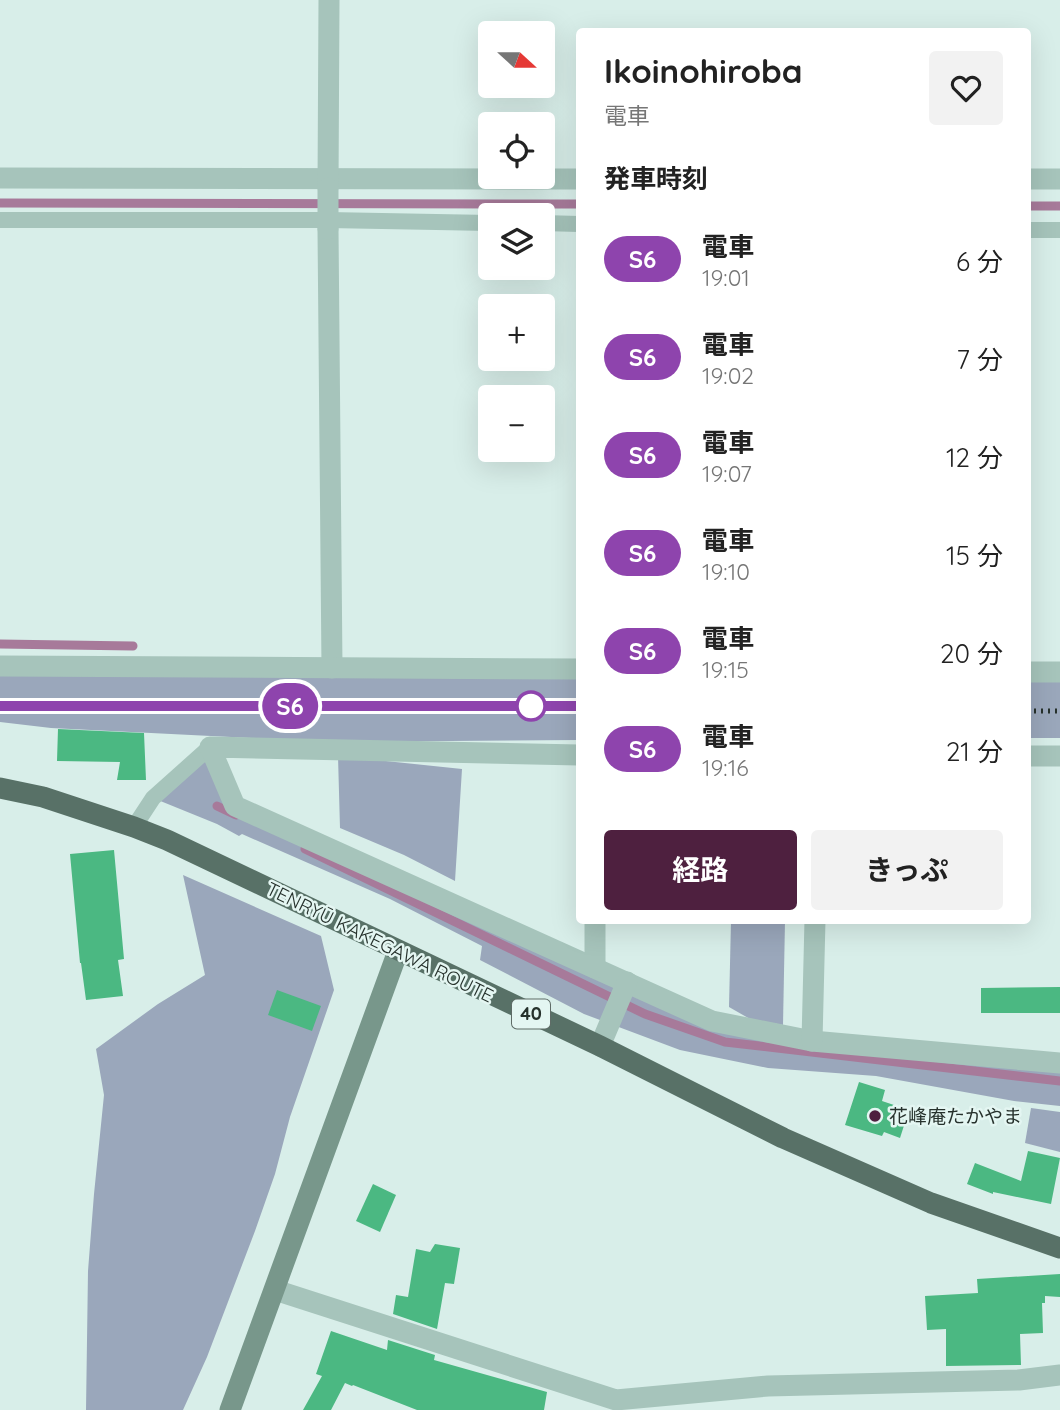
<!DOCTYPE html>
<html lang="ja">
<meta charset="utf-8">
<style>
body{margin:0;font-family:Quicksand,"Noto Sans JP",sans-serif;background:#f2f2f2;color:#222;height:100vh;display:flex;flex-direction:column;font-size:26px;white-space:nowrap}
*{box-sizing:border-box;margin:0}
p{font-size:23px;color:#767676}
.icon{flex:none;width:38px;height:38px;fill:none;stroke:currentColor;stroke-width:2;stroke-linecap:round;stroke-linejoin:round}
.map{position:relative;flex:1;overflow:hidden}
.drawer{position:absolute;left:576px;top:28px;width:455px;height:896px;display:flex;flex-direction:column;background:#fff;border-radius:7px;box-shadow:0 7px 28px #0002}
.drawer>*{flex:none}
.badge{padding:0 14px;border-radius:23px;font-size:24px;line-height:46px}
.needle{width:46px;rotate:111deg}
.tools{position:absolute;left:478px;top:21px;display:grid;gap:14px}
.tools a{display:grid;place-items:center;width:77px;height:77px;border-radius:7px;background:#fff;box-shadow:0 7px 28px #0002;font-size:35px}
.map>.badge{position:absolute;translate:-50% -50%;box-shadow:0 0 0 4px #fff}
h2{padding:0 28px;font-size:26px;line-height:63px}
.round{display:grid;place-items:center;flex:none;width:74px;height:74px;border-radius:7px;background:#f2f2f2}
.head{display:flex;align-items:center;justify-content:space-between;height:119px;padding:0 28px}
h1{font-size:33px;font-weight:700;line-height:52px}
.action{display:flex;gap:14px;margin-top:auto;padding:14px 28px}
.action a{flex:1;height:80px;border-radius:7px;background:#4e203f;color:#fff;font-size:28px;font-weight:700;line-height:80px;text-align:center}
.action a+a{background:#f2f2f2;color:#222}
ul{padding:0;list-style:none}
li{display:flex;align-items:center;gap:21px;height:98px;padding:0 28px}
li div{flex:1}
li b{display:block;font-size:26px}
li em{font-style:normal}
li .badge{min-width:77px;font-weight:700;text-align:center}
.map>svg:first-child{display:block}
.green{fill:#9aa7bb}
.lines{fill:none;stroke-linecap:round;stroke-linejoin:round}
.stream{stroke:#a77a9a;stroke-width:9}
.building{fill:#4bb882}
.lane{stroke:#a6c4bb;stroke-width:16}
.street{stroke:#a6c4bb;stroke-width:21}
.secondary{stroke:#78978b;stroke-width:21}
.primary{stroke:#587167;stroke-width:21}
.rail{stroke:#26312c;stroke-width:5;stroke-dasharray:2 5;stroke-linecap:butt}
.street-bridge{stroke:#a6c4bb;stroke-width:21}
.line-casing{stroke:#fff;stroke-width:16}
.line{stroke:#8e44ad;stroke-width:10}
.stop-dot{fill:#fff;stroke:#8e44ad;stroke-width:3.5}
.poi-dot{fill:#4e203f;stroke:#e4f6f2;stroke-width:2.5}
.labels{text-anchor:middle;stroke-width:5;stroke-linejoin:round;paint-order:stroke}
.shield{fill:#e4f6f2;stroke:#5f6c67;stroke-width:2}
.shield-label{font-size:18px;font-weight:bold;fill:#26312c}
.street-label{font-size:19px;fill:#26312c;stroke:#e4f6f2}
.poi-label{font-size:19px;fill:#26312c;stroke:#e4f6f2;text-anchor:start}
</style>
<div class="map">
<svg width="1060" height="1410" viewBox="0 0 1060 1410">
<rect width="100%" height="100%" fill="#d8eee9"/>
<g class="green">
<polygon points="0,675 579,679 579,740 328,742 51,728 0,722"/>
<rect x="1027" y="682" width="33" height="56"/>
<polygon points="213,747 235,806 693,1016 1060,1068 1060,1106 1014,1101 876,1076 768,1068 680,1050 584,1014 480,960 482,946 390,899 242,834 239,836 217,824 153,798"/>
<polygon points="338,756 462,769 455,881 404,855 340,828"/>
<polygon points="183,875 321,936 334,990 290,1117 275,1174 255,1231 207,1357 183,1410 86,1410 88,1271 94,1194 104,1095 96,1049 158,1004 205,975"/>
<polygon points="731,921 785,921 783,1025 750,1019 729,1007"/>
<polygon points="1031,1108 1060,1112 1060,1152 1025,1143"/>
</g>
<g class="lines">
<g class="stream">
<polyline points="0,203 579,204"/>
<polyline points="1027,206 1060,206"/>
<polyline points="0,644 133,646"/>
<polyline points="217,806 236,815"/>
<polyline points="305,849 645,1014 725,1042 1060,1081"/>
</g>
</g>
<g class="building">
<polygon points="58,729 144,733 146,780 117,780 120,762 57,761"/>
<polygon points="114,850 124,959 118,960 123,996 86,1000 81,963 80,963 70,854"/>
<polygon points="1060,987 1060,1013 981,1013 981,988"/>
<polygon points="277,990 321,1006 312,1031 268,1015"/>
<polygon points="859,1082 885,1090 882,1101 909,1110 900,1138 884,1132 882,1136 845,1125"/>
<polygon points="1028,1151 1060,1158 1051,1204 993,1192 993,1194 967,1184 975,1163 1021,1181"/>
<polygon points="373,1184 396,1195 380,1232 356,1221"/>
<polygon points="435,1244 460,1248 454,1284 445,1283 437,1329 393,1314 396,1295 408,1297 416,1249 430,1252"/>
<polygon points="1060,1274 1060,1297 1045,1296 1045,1303 1042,1303 1043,1333 1020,1334 1021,1365 946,1366 946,1329 927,1330 925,1296 978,1293 977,1279"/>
<polygon points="331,1331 387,1350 388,1340 435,1355 434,1360 547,1392 544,1410 417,1410 353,1385 352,1386 345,1383 331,1410 303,1410 322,1376 316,1374"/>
</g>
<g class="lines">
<g class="lane">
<polyline points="0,220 328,220 490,223"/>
<polyline points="542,223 579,224"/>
<polyline points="1027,230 1060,230"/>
<polyline points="134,827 153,798 210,747"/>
</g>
<g class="street">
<polyline points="0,178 579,179"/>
<polyline points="1027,179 1060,179"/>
<polyline points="328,188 329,0"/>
<polyline points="328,229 332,668"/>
<polyline points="0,666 579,669"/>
<polyline points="1027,672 1060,672"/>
<polyline points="579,755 210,747 235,806 712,1021 812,1041 1060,1063"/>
<polyline points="1027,756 1060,756"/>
<polyline points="595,920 595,968"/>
<polyline points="812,1041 815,920"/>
<polyline points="600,1046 627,982"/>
<polyline points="275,1290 616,1400 768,1386 1019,1380 1060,1375"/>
</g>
<polyline class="secondary" points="230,1410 398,951"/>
<polyline class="primary" points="0,788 43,797 134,827 167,840 600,1046 783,1138 931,1203 1060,1248"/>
<g class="rail">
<polyline points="0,706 579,706"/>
<polyline points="1027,711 1060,711"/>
</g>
<polyline class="street-bridge" points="328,188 328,229"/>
</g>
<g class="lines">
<defs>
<polyline id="line" points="0,706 579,706"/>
</defs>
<use href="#line" class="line-casing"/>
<use href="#line" class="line"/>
</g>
<circle class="stop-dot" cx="531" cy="706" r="14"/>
<circle class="poi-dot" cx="875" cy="1116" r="7"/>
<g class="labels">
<rect class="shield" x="512" y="999.5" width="38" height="29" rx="5"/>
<g class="shield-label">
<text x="531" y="1020">40</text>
</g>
<g class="street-label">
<text transform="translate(380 942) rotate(26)" y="7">TENRYŪ KAKEGAWA ROUTE</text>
</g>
<g class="poi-label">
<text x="889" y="1123">花峰庵たかやま</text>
</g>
</g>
</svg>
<div class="tools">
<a><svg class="needle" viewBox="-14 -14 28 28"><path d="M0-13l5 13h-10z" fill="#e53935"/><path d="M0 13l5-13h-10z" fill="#767676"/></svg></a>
<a><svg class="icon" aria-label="locate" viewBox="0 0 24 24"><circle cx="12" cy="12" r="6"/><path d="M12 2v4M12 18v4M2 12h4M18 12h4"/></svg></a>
<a><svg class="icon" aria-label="layers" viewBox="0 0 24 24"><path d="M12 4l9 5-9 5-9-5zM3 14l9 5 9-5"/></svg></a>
<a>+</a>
<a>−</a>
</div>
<b class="badge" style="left:290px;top:706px;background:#8e44ad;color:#fff">S6</b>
<section class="drawer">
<div class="head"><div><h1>Ikoinohiroba</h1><p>電車</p></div><a class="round"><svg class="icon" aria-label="heart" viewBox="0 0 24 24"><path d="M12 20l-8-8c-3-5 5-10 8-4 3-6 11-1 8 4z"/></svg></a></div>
<h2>発車時刻</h2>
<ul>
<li><span class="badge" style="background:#8e44ad;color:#fff">S6</span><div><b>電車</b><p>19:01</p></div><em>6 分</em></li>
<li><span class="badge" style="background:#8e44ad;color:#fff">S6</span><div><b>電車</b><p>19:02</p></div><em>7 分</em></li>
<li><span class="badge" style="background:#8e44ad;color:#fff">S6</span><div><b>電車</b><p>19:07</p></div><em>12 分</em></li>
<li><span class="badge" style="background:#8e44ad;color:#fff">S6</span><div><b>電車</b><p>19:10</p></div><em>15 分</em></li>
<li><span class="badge" style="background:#8e44ad;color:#fff">S6</span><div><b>電車</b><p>19:15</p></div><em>20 分</em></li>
<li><span class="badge" style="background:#8e44ad;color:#fff">S6</span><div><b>電車</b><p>19:16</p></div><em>21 分</em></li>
</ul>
<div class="action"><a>経路</a><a>きっぷ</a></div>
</section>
</div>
